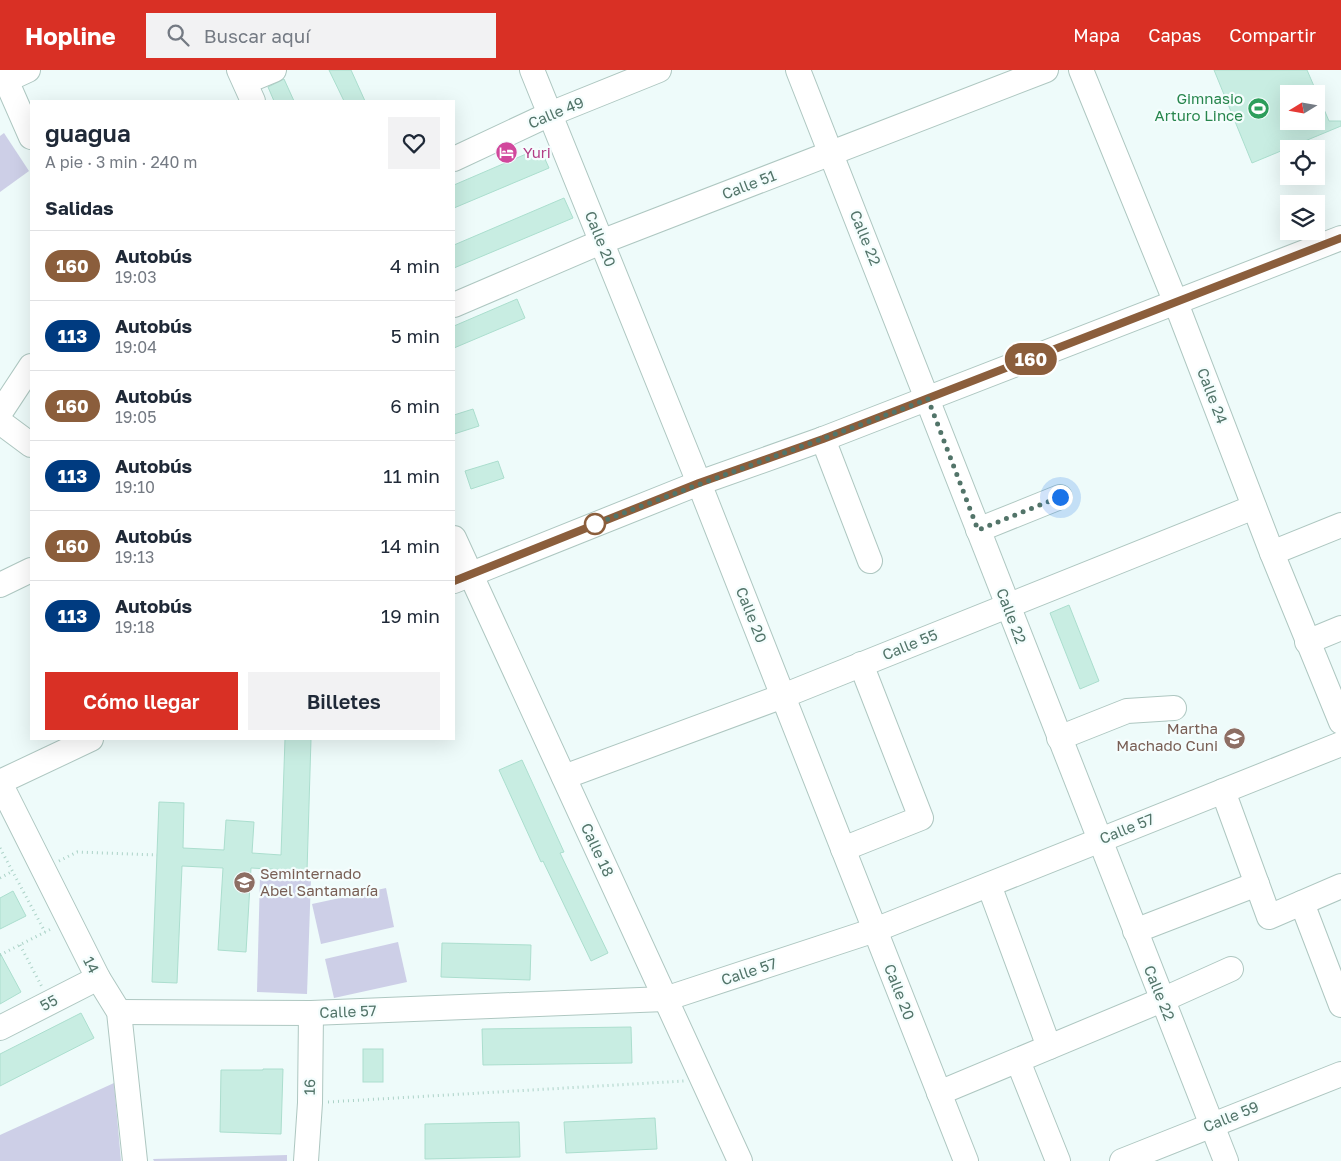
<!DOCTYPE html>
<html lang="es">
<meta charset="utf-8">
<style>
body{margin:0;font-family:"Golos Text",sans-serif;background:#f2f2f3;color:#1f2937;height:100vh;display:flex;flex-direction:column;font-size:19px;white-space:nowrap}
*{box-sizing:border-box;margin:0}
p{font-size:16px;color:#747a83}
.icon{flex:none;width:28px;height:28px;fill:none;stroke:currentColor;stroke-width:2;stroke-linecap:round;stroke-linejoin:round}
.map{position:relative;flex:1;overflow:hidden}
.sheet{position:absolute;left:30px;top:30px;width:425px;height:640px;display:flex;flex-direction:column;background:#fff;border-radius:0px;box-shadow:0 5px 20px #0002}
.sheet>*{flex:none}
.badge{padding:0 10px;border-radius:16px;font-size:18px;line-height:32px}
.needle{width:32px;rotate:259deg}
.fabs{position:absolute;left:1280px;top:15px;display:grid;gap:10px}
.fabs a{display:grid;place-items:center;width:45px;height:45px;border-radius:0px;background:#fff;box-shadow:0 5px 20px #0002;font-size:25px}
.you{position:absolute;width:25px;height:25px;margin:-12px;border:4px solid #fff;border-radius:50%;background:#1a73e8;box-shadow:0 0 0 8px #1a73e833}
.map>.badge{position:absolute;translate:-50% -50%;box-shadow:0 0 0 2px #fff}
h2{padding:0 15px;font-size:19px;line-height:45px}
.round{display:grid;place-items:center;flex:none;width:52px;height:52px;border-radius:0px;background:#f2f2f3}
.summary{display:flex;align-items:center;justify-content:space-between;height:85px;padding:0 15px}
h1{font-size:24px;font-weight:600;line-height:38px}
.action{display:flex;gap:10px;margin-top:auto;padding:10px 15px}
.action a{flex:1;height:58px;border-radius:0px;background:#d93025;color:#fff;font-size:20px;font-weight:600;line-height:58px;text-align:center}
.action a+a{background:#f2f2f3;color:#1f2937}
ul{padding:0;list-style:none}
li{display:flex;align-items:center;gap:15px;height:70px;padding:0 15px;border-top:1px solid #e0e1e3}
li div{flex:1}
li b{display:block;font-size:19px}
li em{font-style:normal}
li .badge{min-width:55px;font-weight:700;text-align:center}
header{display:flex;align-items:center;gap:30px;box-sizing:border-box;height:70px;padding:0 25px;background:#d93025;color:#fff}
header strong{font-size:24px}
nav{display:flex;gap:28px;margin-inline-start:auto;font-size:18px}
.search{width:350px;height:45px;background:#f2f2f3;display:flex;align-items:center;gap:12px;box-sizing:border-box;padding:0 18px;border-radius:0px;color:#747a83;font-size:19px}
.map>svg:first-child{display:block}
.green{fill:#cdcfe7}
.building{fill:#c8ede2;stroke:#abdece;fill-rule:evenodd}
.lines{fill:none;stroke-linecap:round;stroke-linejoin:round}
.minor-casing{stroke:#aec7c1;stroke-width:26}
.path{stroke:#abd2c7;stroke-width:3;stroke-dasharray:1 4;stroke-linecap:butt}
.minor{stroke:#fff;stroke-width:24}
.line-casing{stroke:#fff;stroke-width:11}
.line{stroke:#8b5e3c;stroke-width:8}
.walk{stroke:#527469;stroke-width:5;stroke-dasharray:0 9}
.stop-dot{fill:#fff;stroke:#8b5e3c;stroke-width:2.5}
.labels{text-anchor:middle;stroke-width:4.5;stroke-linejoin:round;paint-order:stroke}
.leisure-label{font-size:15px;fill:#27864d;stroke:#f4fdfd;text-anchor:end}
.street-label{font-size:15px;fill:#527469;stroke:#f4fdfd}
.hotel-label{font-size:15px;fill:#b23c85;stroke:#f4fdfd;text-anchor:start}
.education-label{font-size:15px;fill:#785e54;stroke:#f4fdfd;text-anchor:end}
</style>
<header>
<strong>Hopline</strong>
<div class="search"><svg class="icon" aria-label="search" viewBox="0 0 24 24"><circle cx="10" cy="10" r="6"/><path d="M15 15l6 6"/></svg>Buscar aquí</div>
<nav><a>Mapa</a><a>Capas</a><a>Compartir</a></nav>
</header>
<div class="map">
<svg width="1341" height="1091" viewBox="0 0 1341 1091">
<rect width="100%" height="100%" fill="#eefbfa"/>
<g class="green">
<polygon points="4,63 29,101 0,122 0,66"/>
<polygon points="260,806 311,808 307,924 257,922"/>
<polygon points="386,818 394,857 321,874 312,834"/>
<polygon points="398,872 407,912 334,928 325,889"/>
<polygon points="114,1013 121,1091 0,1091 0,1065"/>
<polygon points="287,1085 287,1091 154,1091 153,1089"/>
</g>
<g class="building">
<polygon points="329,0 351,0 365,31 344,31"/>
<path d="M1214,0H1307L1329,51H1341V56L1252,93ZM1289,24H1316V51H1289Z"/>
<polygon points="284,9 294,31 274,31 268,17"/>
<polygon points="540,78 549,98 454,138 454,115"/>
<polygon points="564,128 573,148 454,198 454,175"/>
<polygon points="517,229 525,248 454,278 454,256"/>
<polygon points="473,339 479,356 454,364 454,345"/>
<polygon points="498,391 504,408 471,419 465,401"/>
<polygon points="1069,535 1099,611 1080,619 1050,543"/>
<polygon points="285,669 311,669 307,801 251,798 246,882 218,880 223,798 182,796 177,913 152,912 159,732 184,733 183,778 224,780 226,750 254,752 252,783 281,785"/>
<polygon points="522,690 564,782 560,783 608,883 591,891 543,791 541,792 499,700"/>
<polygon points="13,821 26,846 0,859 0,828"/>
<polygon points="442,873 531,875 530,910 441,907"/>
<polygon points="0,883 21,922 0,934"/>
<polygon points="81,943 94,968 0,1016 0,984"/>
<polygon points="631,957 632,993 483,995 482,959"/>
<rect x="363" y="979" width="20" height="33"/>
<polygon points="263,999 283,999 281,1064 220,1062 221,1000 263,1000"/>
<polygon points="655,1048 657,1079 566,1083 564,1052"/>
<polygon points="519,1052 520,1087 425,1089 425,1054"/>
</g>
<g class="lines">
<defs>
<g id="minor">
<polyline points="239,0 253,31"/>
<polyline points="532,0 699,413 966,1091"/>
<path d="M798,0C942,363 1081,728 1226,1091"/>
<polyline points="1081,0 1176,233 1272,483 1341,652"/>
<polyline points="6,10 31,67"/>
<polyline points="245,12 274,0"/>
<polyline points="0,13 28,0"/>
<polyline points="454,89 550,44 659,0"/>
<polyline points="454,235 601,172 1046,0"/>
<polyline points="0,343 31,296"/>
<polyline points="0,352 31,375"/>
<polyline points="823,369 870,491"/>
<polyline points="978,460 1060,427"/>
<polyline points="454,468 740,1091"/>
<polyline points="1272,483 1341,455"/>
<polyline points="454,511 699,413 823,369 1341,168"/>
<polyline points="0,515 31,500"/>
<polyline points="1307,572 1341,558"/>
<polyline points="1059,668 1127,641 1174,638"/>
<polyline points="564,707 783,626 1254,437"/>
<polyline points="0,712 91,669"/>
<polyline points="0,713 98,908 119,942 135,1091"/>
<polyline points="1223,721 1269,847 1341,816"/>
<polyline points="843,779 921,748 861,594"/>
<polyline points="989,815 1049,977"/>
<polyline points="1302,833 1341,935"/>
<polyline points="1135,861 1257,814"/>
<polyline points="119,942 311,943 665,929 875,860 1341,674"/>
<polyline points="0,958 98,908"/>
<polyline points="1018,991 1058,1091"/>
<polyline points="939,1023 1162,930 1231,899"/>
<polyline points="306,1091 310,1033 311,943"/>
<polyline points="1122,1091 1341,1004"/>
</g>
</defs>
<use href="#minor" class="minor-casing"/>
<g class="path">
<polyline points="0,778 45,862"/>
<polyline points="59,791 77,782 157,785"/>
<polyline points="0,808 13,801"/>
<polyline points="20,875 42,917"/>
<polyline points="0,885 53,858"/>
<polyline points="328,1032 684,1011"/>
</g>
<use href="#minor" class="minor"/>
</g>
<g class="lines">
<defs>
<polyline id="line" points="454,511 699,413 823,369 1341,168"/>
</defs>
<use href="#line" class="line-casing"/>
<use href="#line" class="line"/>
<path class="walk" d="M595,454L593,455C704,411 817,372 928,329L978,460L1060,427"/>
</g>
<defs>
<symbol id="stadium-disc" viewBox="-11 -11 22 22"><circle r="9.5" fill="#2e9e5b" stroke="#f4fdfd"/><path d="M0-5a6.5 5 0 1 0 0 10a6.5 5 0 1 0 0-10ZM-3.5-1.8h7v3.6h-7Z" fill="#fff"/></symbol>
<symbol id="hotel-disc" viewBox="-11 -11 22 22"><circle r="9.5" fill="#d1479c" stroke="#f4fdfd"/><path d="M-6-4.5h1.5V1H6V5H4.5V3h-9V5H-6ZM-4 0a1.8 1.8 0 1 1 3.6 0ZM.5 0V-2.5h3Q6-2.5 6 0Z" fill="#fff"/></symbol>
<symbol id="school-disc" viewBox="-11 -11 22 22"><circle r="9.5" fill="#8d6e63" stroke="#f4fdfd"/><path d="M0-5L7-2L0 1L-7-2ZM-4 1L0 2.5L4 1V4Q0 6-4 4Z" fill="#fff"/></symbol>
</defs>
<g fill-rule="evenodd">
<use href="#stadium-disc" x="1246" y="26" width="25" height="25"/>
<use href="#hotel-disc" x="494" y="70" width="25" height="25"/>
<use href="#school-disc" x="1222" y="656" width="25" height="25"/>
<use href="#school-disc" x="232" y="800" width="25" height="25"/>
</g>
<circle class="stop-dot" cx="595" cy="454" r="10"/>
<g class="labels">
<g class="leisure-label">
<text x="1243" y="34">Gimnasio<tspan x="1243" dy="17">Arturo Lince</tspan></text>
</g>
<g class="street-label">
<text transform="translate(556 43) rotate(-23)" y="5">Calle 49</text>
<text transform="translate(749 115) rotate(-21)" y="5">Calle 51</text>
<text transform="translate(865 168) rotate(68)" y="5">Calle 22</text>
<text transform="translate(600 169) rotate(68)" y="5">Calle 20</text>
<text transform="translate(1212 326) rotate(69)" y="5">Calle 24</text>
<text transform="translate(751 545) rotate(68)" y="5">Calle 20</text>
<text transform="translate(1011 546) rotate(69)" y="5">Calle 22</text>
<text transform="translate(910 575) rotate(-22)" y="5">Calle 55</text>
<text transform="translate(1127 759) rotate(-22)" y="5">Calle 57</text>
<text transform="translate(597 780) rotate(65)" y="5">Calle 18</text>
<text transform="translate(91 895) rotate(63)" y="5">14</text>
<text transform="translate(749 902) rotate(-18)" y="5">Calle 57</text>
<text transform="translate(899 922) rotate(69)" y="5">Calle 20</text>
<text transform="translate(1159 923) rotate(68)" y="5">Calle 22</text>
<text transform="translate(49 933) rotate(-27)" y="5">55</text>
<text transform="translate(348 942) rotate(-2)" y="5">Calle 57</text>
<text transform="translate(310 1017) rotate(-89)" y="5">16</text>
<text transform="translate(1231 1047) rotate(-22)" y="5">Calle 59</text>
</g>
<g class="hotel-label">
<text x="523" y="88">Yuri</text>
</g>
<g class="education-label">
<text x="1218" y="664">Martha<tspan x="1218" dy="17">Machado Cuni</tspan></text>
<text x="260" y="809" text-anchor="start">Seminternado<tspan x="260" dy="17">Abel Santamaría</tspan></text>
</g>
</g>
</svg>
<div class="fabs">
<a><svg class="needle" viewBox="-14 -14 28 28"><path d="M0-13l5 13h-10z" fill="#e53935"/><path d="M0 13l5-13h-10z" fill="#747a83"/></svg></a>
<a><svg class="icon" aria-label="locate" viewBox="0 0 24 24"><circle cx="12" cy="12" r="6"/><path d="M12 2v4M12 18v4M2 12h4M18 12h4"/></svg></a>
<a><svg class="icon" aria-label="layers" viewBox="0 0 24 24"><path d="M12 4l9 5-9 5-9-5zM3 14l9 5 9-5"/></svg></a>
</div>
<div class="you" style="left:1060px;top:427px"></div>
<b class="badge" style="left:1031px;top:289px;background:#8b5e3c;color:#fff">160</b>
<section class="sheet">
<div class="summary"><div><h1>guagua</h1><p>A pie · 3 min · 240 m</p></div><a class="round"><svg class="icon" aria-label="heart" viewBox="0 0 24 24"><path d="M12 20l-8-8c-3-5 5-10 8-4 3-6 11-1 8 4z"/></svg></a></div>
<h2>Salidas</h2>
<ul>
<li><span class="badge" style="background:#8b5e3c;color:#fff">160</span><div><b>Autobús</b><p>19:03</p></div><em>4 min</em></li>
<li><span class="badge" style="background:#003b80;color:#fff">113</span><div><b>Autobús</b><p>19:04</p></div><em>5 min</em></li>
<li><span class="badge" style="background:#8b5e3c;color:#fff">160</span><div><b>Autobús</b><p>19:05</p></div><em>6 min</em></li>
<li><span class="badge" style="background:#003b80;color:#fff">113</span><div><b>Autobús</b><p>19:10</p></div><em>11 min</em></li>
<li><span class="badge" style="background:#8b5e3c;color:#fff">160</span><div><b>Autobús</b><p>19:13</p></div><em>14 min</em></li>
<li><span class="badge" style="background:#003b80;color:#fff">113</span><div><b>Autobús</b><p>19:18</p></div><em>19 min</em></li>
</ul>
<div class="action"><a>Cómo llegar</a><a>Billetes</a></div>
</section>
</div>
